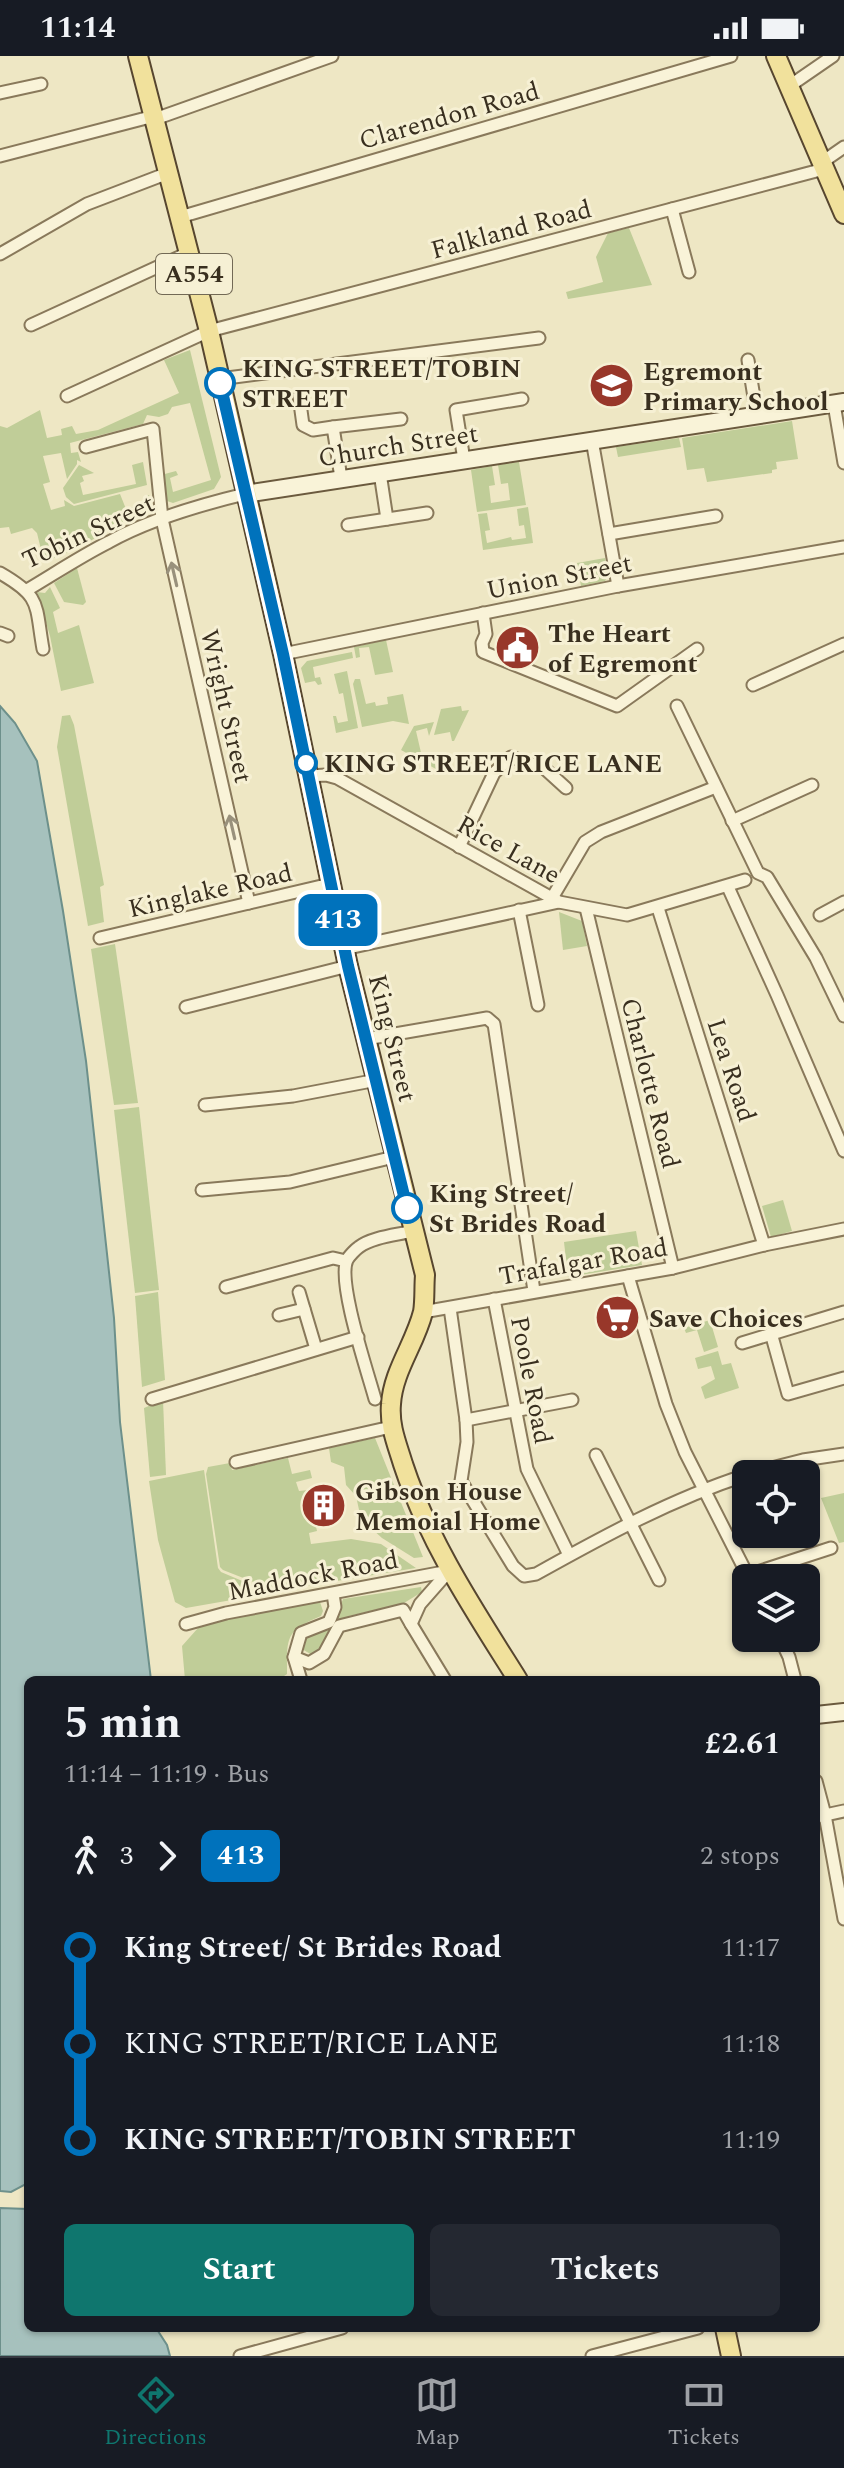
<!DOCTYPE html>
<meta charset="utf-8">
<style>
body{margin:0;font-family:Spectral,serif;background:#242831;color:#f1f3f6;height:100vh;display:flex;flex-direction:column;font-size:30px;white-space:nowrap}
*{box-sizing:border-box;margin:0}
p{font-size:26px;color:#9ea1a6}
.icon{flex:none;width:44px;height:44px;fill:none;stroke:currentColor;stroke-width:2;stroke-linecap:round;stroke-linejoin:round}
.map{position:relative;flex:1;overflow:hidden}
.details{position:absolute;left:24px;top:1620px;width:796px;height:656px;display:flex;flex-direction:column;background:#171b24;border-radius:12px;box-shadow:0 2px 6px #0004}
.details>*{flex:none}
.badge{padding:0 16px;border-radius:12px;font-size:28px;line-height:52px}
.fabs{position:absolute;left:732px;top:1404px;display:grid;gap:16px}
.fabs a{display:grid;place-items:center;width:88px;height:88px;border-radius:12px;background:#171b24;box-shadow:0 2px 6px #0004;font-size:40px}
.map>.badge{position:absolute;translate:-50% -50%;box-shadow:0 0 0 4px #fff}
.legs{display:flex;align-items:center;gap:12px;height:88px;padding:0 40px;font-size:26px}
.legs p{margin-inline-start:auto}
.summary{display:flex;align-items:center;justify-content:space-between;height:136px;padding:0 40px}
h1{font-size:44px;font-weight:700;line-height:60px}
.action{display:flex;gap:16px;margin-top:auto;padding:16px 40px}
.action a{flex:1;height:92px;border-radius:12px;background:#0f766e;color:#fff;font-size:32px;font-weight:700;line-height:92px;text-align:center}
.action a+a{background:#242831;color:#f1f3f6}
ul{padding:0 40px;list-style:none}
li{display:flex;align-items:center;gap:28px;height:96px;font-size:30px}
li i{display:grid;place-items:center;width:12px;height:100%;margin:0 10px;background:currentColor}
li i::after{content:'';width:20px;height:20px;margin:-10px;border:6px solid;border-radius:50%;background:#171b24}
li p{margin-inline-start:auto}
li:first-child i{background:linear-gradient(#0000 50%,currentColor 0)}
li:last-child i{background:linear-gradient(currentColor 50%,#0000 0)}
.status{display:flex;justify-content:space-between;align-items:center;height:56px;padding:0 40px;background:#171b24;direction:ltr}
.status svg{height:22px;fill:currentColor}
.tabs{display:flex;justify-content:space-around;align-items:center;height:112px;border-top:2px solid #363941;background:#171b24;font-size:22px;color:#9ea1a6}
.tabs a{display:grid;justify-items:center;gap:4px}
.tabs .on{color:#0f766e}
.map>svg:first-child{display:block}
.green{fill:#c0cd98}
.water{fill:#a6c1bd;stroke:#6d908b;stroke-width:2}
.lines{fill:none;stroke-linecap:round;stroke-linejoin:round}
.street-casing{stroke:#89795b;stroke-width:15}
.secondary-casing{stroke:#6b5a3e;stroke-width:20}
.primary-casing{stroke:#57462f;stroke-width:22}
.street{stroke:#f9f3d8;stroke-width:11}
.secondary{stroke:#f9f3d8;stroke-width:16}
.primary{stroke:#f1e19c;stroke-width:18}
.oneway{stroke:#99917c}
.line-1-casing{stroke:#fff;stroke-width:18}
.line-1{stroke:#0072bc;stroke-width:12}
.stop-1-dot{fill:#fff;stroke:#0072bc;stroke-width:4}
.labels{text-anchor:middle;stroke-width:6;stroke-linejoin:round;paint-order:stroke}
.shield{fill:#f6f0d4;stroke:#726955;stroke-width:2}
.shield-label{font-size:24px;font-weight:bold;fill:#392f1f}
.street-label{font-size:26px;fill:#392f1f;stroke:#f6f0d4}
.stop-label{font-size:26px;font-weight:bold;fill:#392f1f;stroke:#f6f0d4;text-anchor:start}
.poi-label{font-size:26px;font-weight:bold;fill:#392f1f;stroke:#f6f0d4;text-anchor:start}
</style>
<div class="status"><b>11:14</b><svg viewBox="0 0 49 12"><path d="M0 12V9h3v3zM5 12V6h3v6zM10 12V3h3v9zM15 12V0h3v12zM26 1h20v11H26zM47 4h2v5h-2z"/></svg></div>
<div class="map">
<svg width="844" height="2300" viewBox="0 0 844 2300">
<rect width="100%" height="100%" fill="#eee7c4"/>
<g class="green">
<polygon points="629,172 652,229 568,243 566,236 603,226 596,201 608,177"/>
<polygon points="190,294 221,421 214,433 173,447 167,445 161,419 176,415 178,419 170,422 173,436 211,424 190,347 172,351 168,358 159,361 147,359 143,368 70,387 71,397 78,396 81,406 77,404 77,408 67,423 61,397 43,400 50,426 43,428 51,454 65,450 64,444 74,450 120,438 126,453 145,447 144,440 149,439 152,449 150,455 137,459 72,495 44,506 37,477 32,472 11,478 9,471 0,472 0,370 7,372 40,354 47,382 62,379 61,373 72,370 76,378 98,374 179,337 164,304"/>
<polygon points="792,365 798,403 776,406 777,413 772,414 772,417 707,426 704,412 687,414 682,382"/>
<polygon points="679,382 681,391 618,401 616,391"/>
<polygon points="143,406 147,429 74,448 66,441 63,432 79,409 94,417 82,420 84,425 80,427 83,439 136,428 132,409"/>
<polygon points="519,406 526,449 477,456 471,414 492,410 495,429 489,430 491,447 510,444 508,427 501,428 498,409"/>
<polygon points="528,451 533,487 483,494 478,458 487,457 490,474 485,475 487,487 511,481 512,484 526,482 524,469 519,470 517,453"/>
<polygon points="605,502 608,521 605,525 581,530 577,507"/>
<polygon points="77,512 86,546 83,549 64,546 54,527"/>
<polygon points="50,531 60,552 53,556 58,577 79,569 94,627 61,635 50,580 37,536 45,537"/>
<polygon points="386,584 393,616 375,619 369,591 359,592 360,601 356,602 354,591"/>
<polygon points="352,596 353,602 313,611 315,622 320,621 322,628 318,629 315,625 305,627 301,612 307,605"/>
<polygon points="347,615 358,672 336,677 333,660 336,660 338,667 348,665 343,637 339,638 334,618"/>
<polygon points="355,623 360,623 366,648 375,646 376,650 388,648 387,641 403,638 409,668 393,665 362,671 353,628"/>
<polygon points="461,650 462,655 469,654 454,685 452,685 450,676 434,679 441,653"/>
<polygon points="70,659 74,669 104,829 100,831 104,866 88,870 57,691 62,660"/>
<polygon points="434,666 429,680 427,672 416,675 422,701 433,699 436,713 401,694 414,670"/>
<polygon points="559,856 582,865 587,890 563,894"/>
<polygon points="115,888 138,1047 114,1049 91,893"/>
<polygon points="139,1051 159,1234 135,1237 114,1054"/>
<polygon points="783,1144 792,1175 771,1181 762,1150"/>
<polygon points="636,1175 642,1209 568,1221 564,1186"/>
<polygon points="158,1236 165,1324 142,1331 135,1240"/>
<polygon points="710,1264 718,1291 704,1296 697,1274 686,1277 684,1272"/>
<polygon points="718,1295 722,1309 731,1307 739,1332 705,1343 701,1331 715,1323 711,1310 698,1313 695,1302"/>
<polygon points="163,1344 166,1419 150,1421 144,1352"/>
<polygon points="375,1382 423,1501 414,1502 382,1482 361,1463 356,1440 346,1429 344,1411 331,1406 329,1392"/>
<polygon points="288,1402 292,1418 310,1414 312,1422 296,1426 299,1435 308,1434 317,1475 309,1477 311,1488 351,1483 381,1488 416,1512 276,1535 223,1514 220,1511 206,1418 208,1411 230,1407 232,1414"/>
<polygon points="204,1414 218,1512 221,1516 271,1537 186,1552 175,1546 158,1484 149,1425"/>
<polygon points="844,1437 844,1486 839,1487 821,1442"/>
<polygon points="421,1531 422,1536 404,1547 349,1560 331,1574 319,1595 312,1599 302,1593 301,1588 306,1580 334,1568 343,1543"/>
<path d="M320,1546L323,1555L321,1560C285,1575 287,1581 287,1618L278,1624H185L182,1590L198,1572L209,1567Z"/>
</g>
<g class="water">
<polygon points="0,650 15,667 37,705 63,855 86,1005 114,1262 120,1366 151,1624 28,1624 28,2127 11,2136 0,2135"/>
<polygon points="0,2152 28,2153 28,2272 156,2272 167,2289 170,2300 0,2300"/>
</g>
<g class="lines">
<defs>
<g id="street">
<polyline points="788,31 833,0"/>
<polyline points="0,37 41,28"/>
<polyline points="155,63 332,0"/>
<polyline points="0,100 154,60"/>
<polyline points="821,107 844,91"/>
<polyline points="672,153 689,216"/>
<polyline points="180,161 731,0"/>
<polyline points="0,198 87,148 168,117"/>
<polyline points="31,269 188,197"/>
<polyline points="748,304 757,360"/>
<polyline points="219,323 539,282"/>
<polyline points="67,340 209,275 824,113"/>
<polyline points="299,340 303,369 313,374 333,371 341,422"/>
<polyline points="834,348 844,407"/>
<polyline points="333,371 401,363"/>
<polyline points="592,384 618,530"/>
<polyline points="86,391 153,373 162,463 249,847"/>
<polyline points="464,404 456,354 522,343"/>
<polyline points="380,417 387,463"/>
<polyline points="348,469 427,457"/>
<polyline points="609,478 716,460"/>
<path d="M0,517C42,541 35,548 43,593"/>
<path d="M27,534C54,518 81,500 109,486C150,463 199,449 245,438"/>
<polyline points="483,557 486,578 482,587 483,596 617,650 697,593"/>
<polyline points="0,577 8,580"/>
<polyline points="283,598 618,530 844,491"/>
<polyline points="753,629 844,588"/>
<polyline points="677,650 758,817 767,821 816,902 844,960"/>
<polyline points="309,720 326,719 337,722 559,846 627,859 745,824"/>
<polyline points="732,765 812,729"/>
<polyline points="459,791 494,717 511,701 544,712 566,732"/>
<polyline points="728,831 777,939 844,1095"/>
<polyline points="552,842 585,786 601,776 716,731"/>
<polyline points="586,852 673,1212"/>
<polyline points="658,852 764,1189"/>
<polyline points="519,854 538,949"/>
<polyline points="820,859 844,846"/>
<polyline points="100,882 330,828"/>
<polyline points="344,893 559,846"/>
<polyline points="186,951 348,910"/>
<polyline points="366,983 487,962 494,968 534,1235"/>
<polyline points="205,1049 293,1040 377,1024"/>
<polyline points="202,1134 290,1126 394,1101"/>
<polyline points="628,1220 666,1348 685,1396 749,1522"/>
<polyline points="226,1231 333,1202 346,1205"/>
<polyline points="299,1236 316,1293"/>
<polyline points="494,1243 527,1413 569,1499"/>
<path d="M450,1252L466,1364L467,1386L461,1425L513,1510L524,1520L536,1518C604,1480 672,1443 746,1419"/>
<polyline points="423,1256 673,1212 764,1189 844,1173"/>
<polyline points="279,1259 304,1253"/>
<polyline points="771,1277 788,1338 844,1322"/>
<polyline points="742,1287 844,1256"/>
<polyline points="152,1343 358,1281"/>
<path d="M375,1343C368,1317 337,1226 347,1204C349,1200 356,1193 359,1191C372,1181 397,1179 413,1175"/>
<polyline points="466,1364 572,1344"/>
<polyline points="596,1399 659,1524"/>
<polyline points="236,1406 391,1371"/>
<polyline points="748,1418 803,1404 844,1398"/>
<polyline points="748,1519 831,1492"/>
<polyline points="186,1568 226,1557 449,1515"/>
<polyline points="411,1568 445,1624"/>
<polyline points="780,1582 789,1601 795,1624"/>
<polyline points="294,1601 309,1607 324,1598 339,1570 403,1554 411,1568 420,1548 449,1515"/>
<polyline points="301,1624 294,1601 301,1577 329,1566 335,1551 333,1538"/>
<polyline points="816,1725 825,1759 844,1863"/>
<polyline points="816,1761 844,1755"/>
<polyline points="240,2300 342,2272"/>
<polyline points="592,2300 698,2272"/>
</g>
<g id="secondary">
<polyline points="245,438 844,346"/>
<polyline points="816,1659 844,1656"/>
</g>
<g id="primary">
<path d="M138,0L209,275L283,598L348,910L425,1219C424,1231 425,1245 423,1256C415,1288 393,1315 391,1348C389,1370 397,1388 403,1408C429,1487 474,1554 518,1624"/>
<polyline points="776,0 844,158"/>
<polyline points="725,2272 731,2300"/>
</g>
</defs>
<use href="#street" class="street-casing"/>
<use href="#secondary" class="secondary-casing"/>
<use href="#primary" class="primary-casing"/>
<use href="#street" class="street"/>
<use href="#secondary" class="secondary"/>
<use href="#primary" class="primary"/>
</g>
<defs><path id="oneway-shaft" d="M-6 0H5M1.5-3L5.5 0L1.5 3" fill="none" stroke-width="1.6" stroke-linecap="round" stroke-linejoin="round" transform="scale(2)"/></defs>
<g class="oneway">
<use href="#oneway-shaft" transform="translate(174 518) rotate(-103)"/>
<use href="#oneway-shaft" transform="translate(232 771) rotate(-103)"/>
</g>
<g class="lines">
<defs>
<polyline id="line-1" points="220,327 283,598 348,910 407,1152"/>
</defs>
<use href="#line-1" class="line-1-casing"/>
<use href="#line-1" class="line-1"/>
</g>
<defs>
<symbol id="school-disc" viewBox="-11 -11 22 22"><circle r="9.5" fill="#98372a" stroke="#f6f0d4"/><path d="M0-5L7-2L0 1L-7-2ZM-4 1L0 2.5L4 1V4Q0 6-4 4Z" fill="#fff"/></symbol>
<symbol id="civic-disc" viewBox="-11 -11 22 22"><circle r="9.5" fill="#98372a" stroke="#f6f0d4"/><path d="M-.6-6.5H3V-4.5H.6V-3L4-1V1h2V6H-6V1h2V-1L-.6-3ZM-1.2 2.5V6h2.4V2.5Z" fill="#fff"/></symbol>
<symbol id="supermarket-disc" viewBox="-11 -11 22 22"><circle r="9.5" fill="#98372a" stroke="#f6f0d4"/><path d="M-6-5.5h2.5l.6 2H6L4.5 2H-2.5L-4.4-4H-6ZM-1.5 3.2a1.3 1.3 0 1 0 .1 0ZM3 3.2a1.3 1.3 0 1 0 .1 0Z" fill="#fff"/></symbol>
<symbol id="building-disc" viewBox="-11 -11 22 22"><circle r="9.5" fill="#98372a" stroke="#f6f0d4"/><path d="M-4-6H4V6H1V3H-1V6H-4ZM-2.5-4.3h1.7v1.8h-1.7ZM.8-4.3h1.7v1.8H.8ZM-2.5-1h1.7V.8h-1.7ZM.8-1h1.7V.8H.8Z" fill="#fff"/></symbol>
</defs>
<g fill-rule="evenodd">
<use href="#school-disc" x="586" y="304" width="51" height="51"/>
<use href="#civic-disc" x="492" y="566" width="51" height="51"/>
<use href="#supermarket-disc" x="592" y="1236" width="51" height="51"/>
<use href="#building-disc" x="298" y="1424" width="51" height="51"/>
</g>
<g class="stop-1-dot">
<circle cx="220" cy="327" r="14"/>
<circle cx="306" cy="707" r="10"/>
<circle cx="407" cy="1152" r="14"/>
</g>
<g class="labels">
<rect class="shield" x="156" y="198" width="76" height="40" rx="6"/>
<g class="shield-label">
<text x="194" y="226">A554</text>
</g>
<g class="street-label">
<text transform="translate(449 59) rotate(-16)" y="9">Clarendon Road</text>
<text transform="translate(511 173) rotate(-15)" y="9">Falkland Road</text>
<text transform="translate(398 389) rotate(-9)" y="9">Church Street</text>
<text transform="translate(88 475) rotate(-25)" y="9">Tobin Street</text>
<text transform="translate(559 520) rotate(-11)" y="9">Union Street</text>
<text transform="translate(227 650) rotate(77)" y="9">Wright Street</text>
<text transform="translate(509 793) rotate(29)" y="9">Rice Lane</text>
<text transform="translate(210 834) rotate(-13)" y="9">Kinglake Road</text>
<text transform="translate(393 982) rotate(76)" y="9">King Street</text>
<text transform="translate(732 1014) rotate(72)" y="9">Lea Road</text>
<text transform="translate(651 1027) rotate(76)" y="9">Charlotte Road</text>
<text transform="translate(583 1205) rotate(-10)" y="9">Trafalgar Road</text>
<text transform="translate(532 1324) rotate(79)" y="9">Poole Road</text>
<text transform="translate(313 1519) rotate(-11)" y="9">Maddock Road</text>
</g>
<g class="stop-label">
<text x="242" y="321">KING STREET/TOBIN<tspan x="242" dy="30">STREET</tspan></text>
<text x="324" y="716">KING STREET/RICE LANE</text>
<text x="429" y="1146">King Street/<tspan x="429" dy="30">St Brides Road</tspan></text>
</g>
<g class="poi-label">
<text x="643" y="324">Egremont<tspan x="643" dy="30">Primary School</tspan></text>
<text x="548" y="586">The Heart<tspan x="548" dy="30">of Egremont</tspan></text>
<text x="649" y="1271">Save Choices</text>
<text x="355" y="1444">Gibson House<tspan x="355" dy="30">Memoial Home</tspan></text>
</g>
</g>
</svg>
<div class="fabs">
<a><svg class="icon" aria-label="locate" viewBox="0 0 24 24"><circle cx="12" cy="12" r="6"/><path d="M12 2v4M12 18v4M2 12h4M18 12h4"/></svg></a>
<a><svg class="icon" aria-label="layers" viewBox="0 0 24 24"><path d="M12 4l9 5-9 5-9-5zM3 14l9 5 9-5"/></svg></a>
</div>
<b class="badge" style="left:338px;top:864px;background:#0072bc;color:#fff">413</b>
<section class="details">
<div class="summary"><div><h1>5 min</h1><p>11:14 – 11:19 · Bus</p></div><b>£2.61</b></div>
<div class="legs"><svg class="icon" aria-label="walk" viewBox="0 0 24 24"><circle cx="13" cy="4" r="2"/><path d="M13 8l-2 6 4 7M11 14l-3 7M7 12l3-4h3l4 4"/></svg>3<svg class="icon" aria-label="forward" viewBox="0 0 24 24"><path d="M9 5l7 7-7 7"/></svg><b class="badge" style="background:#0072bc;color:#fff">413</b><p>2 stops</p></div>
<ul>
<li><i style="color:#0072bc"></i><b>King Street/ St Brides Road</b><p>11:17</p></li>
<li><i style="color:#0072bc"></i><span>KING STREET/RICE LANE</span><p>11:18</p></li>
<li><i style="color:#0072bc"></i><b>KING STREET/TOBIN STREET</b><p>11:19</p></li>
</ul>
<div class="action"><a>Start</a><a>Tickets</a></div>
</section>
</div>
<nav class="tabs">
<a class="on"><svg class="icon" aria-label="directions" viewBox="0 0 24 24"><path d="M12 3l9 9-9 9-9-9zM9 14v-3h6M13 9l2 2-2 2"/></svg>Directions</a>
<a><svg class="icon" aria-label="map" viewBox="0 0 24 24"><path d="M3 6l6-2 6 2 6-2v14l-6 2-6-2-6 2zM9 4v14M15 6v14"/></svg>Map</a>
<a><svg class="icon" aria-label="tickets" viewBox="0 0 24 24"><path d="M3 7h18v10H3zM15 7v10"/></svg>Tickets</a>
</nav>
